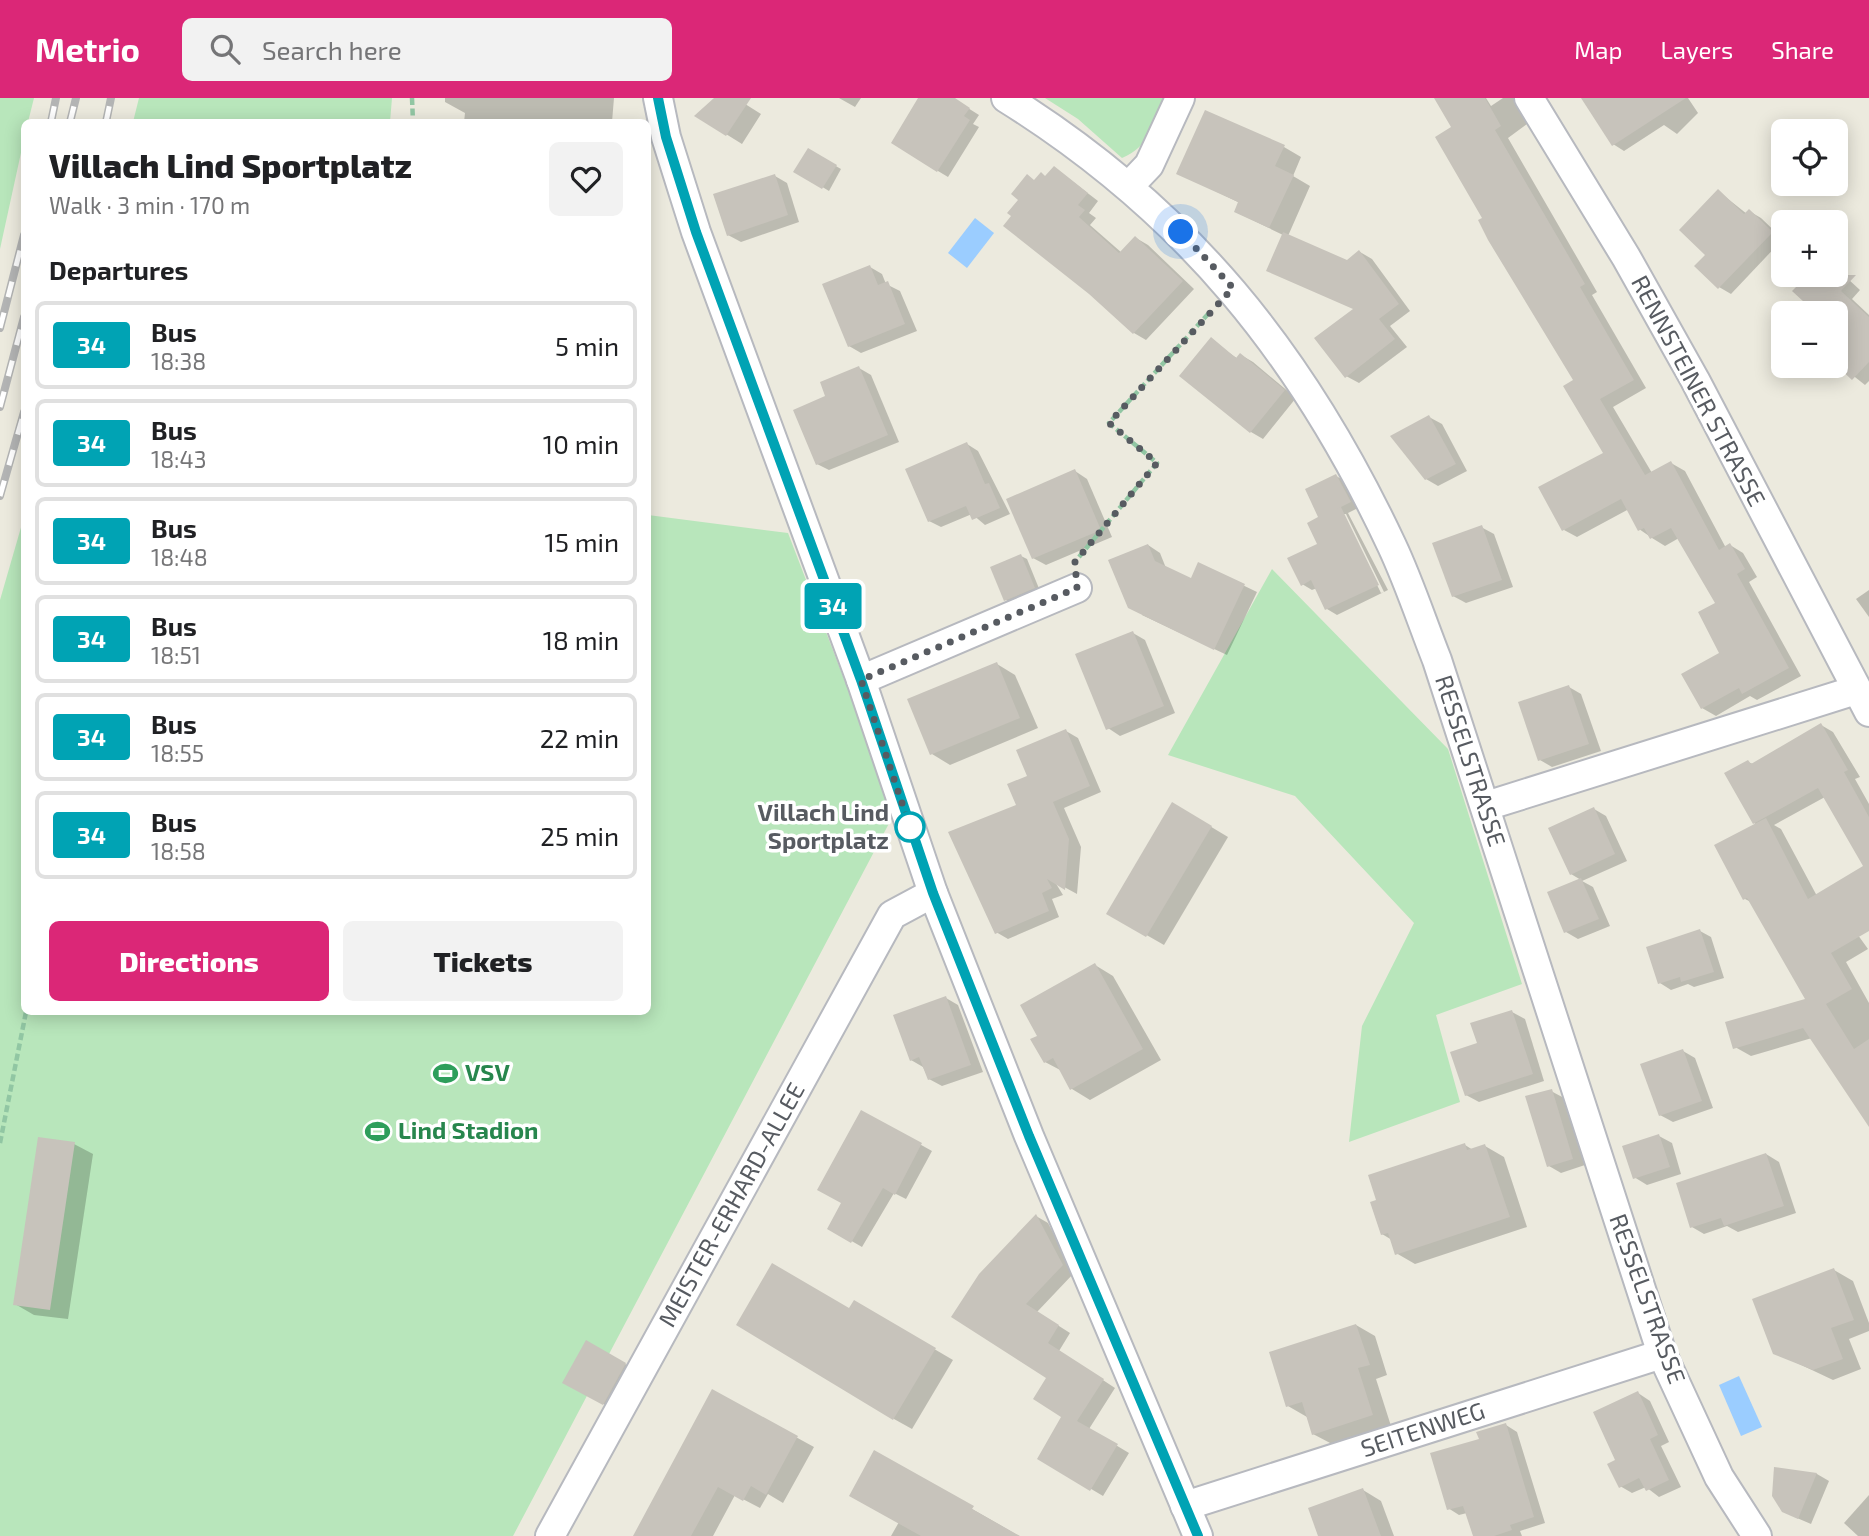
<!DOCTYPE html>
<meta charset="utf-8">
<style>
body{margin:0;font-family:"Exo 2",sans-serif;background:#f2f2f2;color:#202124;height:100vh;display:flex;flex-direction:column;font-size:26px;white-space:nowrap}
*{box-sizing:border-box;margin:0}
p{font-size:23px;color:#757577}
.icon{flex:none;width:38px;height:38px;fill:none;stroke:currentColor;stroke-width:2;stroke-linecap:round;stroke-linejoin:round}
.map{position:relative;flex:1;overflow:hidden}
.side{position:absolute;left:21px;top:21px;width:630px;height:896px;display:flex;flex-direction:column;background:#fff;border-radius:10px;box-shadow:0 4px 18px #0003}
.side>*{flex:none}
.badge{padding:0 14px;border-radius:5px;font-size:24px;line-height:46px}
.fabs{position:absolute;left:1771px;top:21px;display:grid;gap:14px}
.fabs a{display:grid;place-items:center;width:77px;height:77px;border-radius:10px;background:#fff;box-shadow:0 4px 18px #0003;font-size:35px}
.you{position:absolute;width:35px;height:35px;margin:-18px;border:5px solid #fff;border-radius:50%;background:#1a73e8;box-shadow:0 0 0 10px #1a73e833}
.map>.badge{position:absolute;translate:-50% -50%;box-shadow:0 0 0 4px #fff}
h2{padding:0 28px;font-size:26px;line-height:63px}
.round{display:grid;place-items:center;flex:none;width:74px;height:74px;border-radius:10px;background:#f2f2f2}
.summary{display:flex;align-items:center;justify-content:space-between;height:119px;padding:0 28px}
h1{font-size:33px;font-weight:800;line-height:52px}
.cta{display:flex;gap:14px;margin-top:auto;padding:14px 28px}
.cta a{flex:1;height:80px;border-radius:10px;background:#db2777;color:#fff;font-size:28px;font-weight:800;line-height:80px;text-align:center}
.cta a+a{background:#f2f2f2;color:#202124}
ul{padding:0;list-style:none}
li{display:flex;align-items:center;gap:21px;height:88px;margin:0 14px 10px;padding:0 14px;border:4px solid #e0e0e0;border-radius:10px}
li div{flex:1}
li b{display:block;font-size:26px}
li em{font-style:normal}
li .badge{min-width:77px;font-weight:700;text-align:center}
header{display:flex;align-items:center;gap:42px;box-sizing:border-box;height:98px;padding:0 35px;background:#db2777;color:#fff}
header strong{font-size:33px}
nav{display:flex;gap:38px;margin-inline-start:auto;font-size:24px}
.search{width:490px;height:63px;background:#f2f2f2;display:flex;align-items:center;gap:18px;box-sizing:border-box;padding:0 24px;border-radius:10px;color:#757577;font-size:26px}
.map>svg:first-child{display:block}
.green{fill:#b8e6bb}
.water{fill:#9bcdff}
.shadow{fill:#0003;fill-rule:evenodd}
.building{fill:#c7c3bb}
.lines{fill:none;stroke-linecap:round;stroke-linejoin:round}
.street-casing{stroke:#b7b9bf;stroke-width:32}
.path{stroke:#91c6a3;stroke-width:4.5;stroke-dasharray:7 3.5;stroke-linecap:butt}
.street{stroke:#fff;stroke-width:28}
.rail-casing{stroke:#b3b4b4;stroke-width:8}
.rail{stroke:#fff;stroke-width:5;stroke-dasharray:16;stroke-linecap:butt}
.line-casing{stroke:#fff;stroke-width:16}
.line{stroke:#00a3b4;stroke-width:10}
.walk{stroke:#575b61;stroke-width:7;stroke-dasharray:0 12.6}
.stop-dot{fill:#fff;stroke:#00a3b4;stroke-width:3.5}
.labels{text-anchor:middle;stroke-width:7;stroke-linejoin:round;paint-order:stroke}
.street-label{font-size:24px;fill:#575b61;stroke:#fff}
.stop-label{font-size:24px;font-weight:bold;fill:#575b61;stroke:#fff;text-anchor:end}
.leisure-label{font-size:24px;font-weight:bold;fill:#27864d;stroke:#fff;text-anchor:start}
</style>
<header>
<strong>Metrio</strong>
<div class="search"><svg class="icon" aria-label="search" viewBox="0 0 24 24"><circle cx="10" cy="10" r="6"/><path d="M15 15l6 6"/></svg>Search here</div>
<nav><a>Map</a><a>Layers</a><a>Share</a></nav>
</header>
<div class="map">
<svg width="1869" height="1438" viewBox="0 0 1869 1438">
<rect width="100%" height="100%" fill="#eceade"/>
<g class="green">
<polygon points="0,0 34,0 28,24 24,24 24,41 0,151"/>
<polygon points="139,0 392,0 390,24 133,24"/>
<path d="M1045,0H1166C1155,25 1149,49 1122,60L1078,21Z"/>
<polygon points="648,417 788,435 895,714 513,1438 0,1438 0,502 24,419 24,914 648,914"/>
<polygon points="1272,471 1448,651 1522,886 1436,917 1460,1004 1349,1044 1362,928 1414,825 1295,698 1168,657"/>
</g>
<g class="water">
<polygon points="975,120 994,135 967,170 948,155"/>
<polygon points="1739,1278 1762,1329 1741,1338 1719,1287"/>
</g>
<g class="shadow">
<polygon points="445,0 614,0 612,24 464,24 465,15 445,4"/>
<polygon points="719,0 745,0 742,4 761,16 742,46 697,18"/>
<polygon points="839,0 861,0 855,9"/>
<polygon points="920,0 952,0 979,17 973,26 979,29 948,79 938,73"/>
<polygon points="1436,0 1486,0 1491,8 1503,0 1528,0 1531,23 1508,40 1597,194 1592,197 1646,290 1613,309 1652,375 1671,365 1685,373 1726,450 1730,447 1743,455 1757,479 1749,484 1801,578 1757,602 1750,598 1716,618 1702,610 1722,555 1717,506 1679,440 1665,448 1652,440 1639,431 1629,411 1577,439 1564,432 1605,355 1575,283 1490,141 1454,30"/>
<polygon points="1583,0 1688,0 1698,15 1677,36 1664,27 1624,53 1613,46"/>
<polygon points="1284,49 1301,59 1293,78 1310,88 1288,138 1347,164 1360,154 1372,161 1410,213 1390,228 1407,249 1359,285 1346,278 1354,211 1283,137 1236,114 1240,105 1178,75"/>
<polygon points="808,52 841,71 829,93 796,73"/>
<polygon points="1055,70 1098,103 1089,115 1096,120 1090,127 1122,155 1136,140 1148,147 1194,191 1146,242 1134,235 1035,83 1046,80"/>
<polygon points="775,78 787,85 799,124 741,144 728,137"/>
<polygon points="1718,93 1747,116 1749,113 1761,120 1783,141 1731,196 1719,189 1707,157"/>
<polygon points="870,169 882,176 886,186 900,193 917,233 861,255 849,248"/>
<polygon points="1836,170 1860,192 1852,201 1869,217 1869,283 1865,287 1836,264 1836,215 1818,215 1795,193 1811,177 1836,177"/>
<polygon points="1211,242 1238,261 1241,257 1253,264 1296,300 1263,341 1251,334"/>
<polygon points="859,270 871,277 899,344 829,372 817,366 828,299"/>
<polygon points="1429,319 1442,326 1467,373 1438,388 1426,381"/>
<polygon points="967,346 978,353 1010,416 985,427 972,416 941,429 929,423"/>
<polygon points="1075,373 1087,381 1112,439 1046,467 1033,460"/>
<path d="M1336,378L1347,384L1360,409L1348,415L1388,492L1337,517L1327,511L1317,490L1312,492L1302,486L1319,446ZM1342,416H1346L1384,494L1381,495Z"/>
<polygon points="1481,429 1494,436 1513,489 1466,505 1453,498"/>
<polygon points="1148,447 1160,455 1166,470 1191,482 1199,466 1257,494 1227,557 1142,517"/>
<polygon points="1021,458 1027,461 1040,493 1011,505 1006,502"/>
<polygon points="1869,492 1869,519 1856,501"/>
<polygon points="1133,535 1145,542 1175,615 1120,638 1108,630"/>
<polygon points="997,566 1015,577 1038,630 950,667 932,656"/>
<polygon points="1569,589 1581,596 1601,653 1552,669 1540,662"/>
<polygon points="1821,627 1833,634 1860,679 1855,681 1869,706 1869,774 1825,699 1774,727 1781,731 1817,798 1835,805 1868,851 1846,864 1869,905 1869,1027 1812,940 1751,958 1735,949 1807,902 1751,804 1745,801 1757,727 1754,725 1748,664 1753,666"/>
<polygon points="1066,633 1078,640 1101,694 1064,710 1081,749 1077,796 1055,784 1063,797 1052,801 1059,819 1008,841 996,834 1018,708 1029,679"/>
<polygon points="1173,706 1228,739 1164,847 1108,815"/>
<polygon points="1594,711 1606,718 1627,763 1582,783 1593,789 1610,828 1578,841 1566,834 1581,782 1571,776"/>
<polygon points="1700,833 1711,839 1724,880 1694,889 1688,886 1671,892 1660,885"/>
<polygon points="1095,867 1113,878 1161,962 1090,1002 1072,991 1062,973 1045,964 1039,938"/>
<polygon points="946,900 958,907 983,974 942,988 929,981 923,969 911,962"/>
<polygon points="1512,914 1525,921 1544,983 1479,1004 1466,997 1479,946"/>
<polygon points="1683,953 1695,960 1713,1010 1673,1024 1660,1017"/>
<polygon points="1551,993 1564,1000 1585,1067 1561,1075 1549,1068"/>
<polygon points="862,1014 932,1053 906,1101 894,1095 862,1149 829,1130 844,1105"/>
<polygon points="1659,1038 1672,1045 1681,1076 1647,1087 1634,1079"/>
<polygon points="74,1046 93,1056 68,1221 34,1217 15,1206"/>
<polygon points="1465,1047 1473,1052 1485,1048 1504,1059 1527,1129 1415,1166 1396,1155 1392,1142 1382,1136"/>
<polygon points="1766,1056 1779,1064 1796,1115 1738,1134 1727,1128 1704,1136 1692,1129"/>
<polygon points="1036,1118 1048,1125 1074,1175 1037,1214 1070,1235 1059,1253 1115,1290 1089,1331 1129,1355 1103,1398 1039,1360 1064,1319 1049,1279 953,1219"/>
<polygon points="1834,1172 1853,1183 1869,1225 1869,1233 1849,1241 1861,1271 1833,1282 1774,1254"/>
<polygon points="854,1204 953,1262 912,1331 894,1321 850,1212"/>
<polygon points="1356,1227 1375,1238 1387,1277 1376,1281 1391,1328 1332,1346 1313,1336 1307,1319 1288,1308"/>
<polygon points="586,1245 638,1273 616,1313 564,1284"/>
<polygon points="712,1293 814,1349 783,1405 768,1396 760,1410 735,1397 713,1438 635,1438"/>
<polygon points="1638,1295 1650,1303 1669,1344 1661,1348 1681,1389 1659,1399 1646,1389 1632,1395 1620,1388 1618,1363"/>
<polygon points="1506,1327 1517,1334 1545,1425 1520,1433 1522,1438 1475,1438 1467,1415 1459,1417 1448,1410 1481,1342"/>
<polygon points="875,1355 1019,1438 891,1438 899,1424"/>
<polygon points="1775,1371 1817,1376 1829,1383 1811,1426 1797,1420"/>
<polygon points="1363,1392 1381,1403 1394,1438 1320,1438"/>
<polygon points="1869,1397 1869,1438 1858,1438 1844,1425"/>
</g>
<g class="building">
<polygon points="714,0 751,0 726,38 694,18"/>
<polygon points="918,0 955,0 970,10 964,18 970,22 937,74 891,45"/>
<polygon points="1434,0 1485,0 1501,28 1495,32 1585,186 1580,189 1634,282 1600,301 1645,377 1671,363 1719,452 1730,445 1745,471 1737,476 1789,570 1742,596 1739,590 1701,611 1681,576 1719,555 1698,514 1715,505 1671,430 1650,441 1644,430 1638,433 1621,401 1562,433 1538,389 1603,355 1563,288 1573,282 1488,142 1478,122 1482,120 1435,39 1451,29"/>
<polygon points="1581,0 1686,0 1612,48"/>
<polygon points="1205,12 1285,47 1275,68 1294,77 1269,130 1234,114 1238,104 1176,76"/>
<polygon points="808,50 837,67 822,91 793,74"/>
<polygon points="1054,68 1088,95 1078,107 1085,112 1079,119 1119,155 1135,138 1183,183 1133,236 1089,196 1003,128 1011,118 1007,115 1018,102 1011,96 1027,76 1034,82 1041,74 1045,78"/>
<polygon points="775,76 788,117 727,138 713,96"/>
<polygon points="1718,91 1744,116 1749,111 1773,134 1718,191 1694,168 1705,157 1679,132"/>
<polygon points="1283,134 1347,162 1359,152 1399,206 1379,221 1395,241 1345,280 1314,240 1353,211 1266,173"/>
<polygon points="870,167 878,187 888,183 905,226 848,249 822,186"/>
<polygon points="1808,177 1856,177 1841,193 1869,219 1869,264 1852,282 1836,267 1836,215 1816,215 1792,193"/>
<polygon points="1211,239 1236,260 1240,255 1285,292 1250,335 1179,278"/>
<polygon points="859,268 888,337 816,367 793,312 825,298 820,284"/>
<polygon points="1429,317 1456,366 1425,382 1390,338"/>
<polygon points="967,344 985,386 989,385 1000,410 972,422 966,408 928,424 905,371"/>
<polygon points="1075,371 1101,432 1032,461 1006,401"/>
<polygon points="1336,376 1351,404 1335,412 1341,409 1379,487 1325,512 1311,482 1301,488 1287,460 1317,446 1307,425 1318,419 1305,391"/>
<polygon points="1482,427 1502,482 1452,499 1432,445"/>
<polygon points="1148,446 1155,463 1191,480 1198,464 1245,486 1214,552 1128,510 1108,462"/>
<polygon points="1021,456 1035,490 1004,503 990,469"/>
<polygon points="1133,533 1164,608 1106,632 1075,556"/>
<polygon points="997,564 1020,620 930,657 907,601"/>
<polygon points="1569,587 1589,646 1538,663 1518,604"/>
<polygon points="1821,625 1848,672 1844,674 1869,719 1869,833 1831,855 1852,891 1826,906 1854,951 1869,941 1869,1029 1803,930 1733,951 1725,924 1805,901 1747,800 1743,802 1714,747 1766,720 1808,801 1863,768 1818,690 1753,726 1724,675 1748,662 1751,666"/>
<polygon points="1066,631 1090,688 1053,704 1069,741 1065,792 1047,781 1052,790 1042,795 1049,813 995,836 948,734 1016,707 1007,686 1027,678 1016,652"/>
<polygon points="1172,704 1212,728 1146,839 1106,816"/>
<polygon points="1594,709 1615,756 1570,777 1548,730"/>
<polygon points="1581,780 1599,821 1564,835 1547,794"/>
<polygon points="1700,831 1714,874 1681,884 1680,879 1658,886 1646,849"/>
<polygon points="1095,865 1143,951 1070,992 1053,960 1044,965 1030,941 1037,938 1020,907"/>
<polygon points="946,898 971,967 928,982 919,959 910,963 893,917"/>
<polygon points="1512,912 1533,976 1465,998 1450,954 1477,945 1470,925"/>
<polygon points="1683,951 1702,1003 1659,1018 1640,966"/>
<polygon points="1552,991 1573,1061 1547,1069 1525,998"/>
<polygon points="861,1012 922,1045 895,1097 883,1090 851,1145 827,1131 841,1105 817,1092"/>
<polygon points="1659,1036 1670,1069 1633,1081 1622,1048"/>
<polygon points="38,1039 75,1044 50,1212 13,1207"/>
<polygon points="1465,1045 1467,1052 1485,1046 1510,1119 1395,1157 1388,1135 1381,1137 1370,1104 1376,1102 1368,1077"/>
<polygon points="1766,1055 1784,1108 1724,1128 1721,1120 1690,1130 1676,1085"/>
<polygon points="1036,1116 1063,1167 1026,1206 1059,1227 1048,1245 1104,1281 1077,1323 1118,1346 1090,1393 1037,1361 1061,1319 1033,1301 1046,1280 951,1219 979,1176"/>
<polygon points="772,1165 849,1210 854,1202 936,1250 893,1322 736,1227"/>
<polygon points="1834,1170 1854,1222 1831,1230 1843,1261 1813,1272 1773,1256 1752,1201"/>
<polygon points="1356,1226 1370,1267 1358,1270 1373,1317 1312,1337 1302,1304 1286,1309 1269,1254"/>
<polygon points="586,1242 626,1265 603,1307 562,1285"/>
<polygon points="712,1291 798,1338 766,1397 751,1388 743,1403 718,1389 691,1438 633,1438"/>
<polygon points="1638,1293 1658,1337 1650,1341 1669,1382 1646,1393 1639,1380 1619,1390 1607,1366 1615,1362 1593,1314"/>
<polygon points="1506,1325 1534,1419 1510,1427 1512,1432 1494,1438 1473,1438 1463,1408 1447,1412 1430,1355 1479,1341 1476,1334"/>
<polygon points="874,1352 974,1408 972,1411 1020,1438 921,1438 849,1398"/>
<polygon points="1774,1369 1817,1375 1798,1421 1782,1414 1772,1398"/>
<polygon points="1363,1390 1381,1438 1318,1438 1308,1410"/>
</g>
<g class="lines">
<defs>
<g id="street">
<polyline points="658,0 666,39 696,134 861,582 933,795 1029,1038 1198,1438"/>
<path d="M1006,0C1187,113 1302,256 1392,448C1409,484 1422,524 1437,562L1662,1256L1719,1379L1757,1438"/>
<polyline points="1529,0 1626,159 1695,282 1869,614"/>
<polyline points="1129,88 1149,67 1180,0"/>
<polyline points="861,582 1077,490"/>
<polyline points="1486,708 1856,592"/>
<polyline points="1185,1408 1662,1256"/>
<polyline points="550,1438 892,817 933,795"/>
</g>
</defs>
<use href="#street" class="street-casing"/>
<g class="path">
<polyline points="412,0 413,24"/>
<polyline points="1079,459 1157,365 1109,325 1209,215"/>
<polyline points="0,1045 26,914"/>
</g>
<use href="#street" class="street"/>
<defs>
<g id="rail">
<polyline points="51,24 56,0"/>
<polyline points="70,24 76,0"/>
<polyline points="106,24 111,0"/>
<polyline points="0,230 24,137"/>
<polyline points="0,309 24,219"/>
<polyline points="0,398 24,314"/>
</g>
</defs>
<use href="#rail" class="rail-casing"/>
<use href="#rail" class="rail"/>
</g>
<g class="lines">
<defs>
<polyline id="line" points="658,0 666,39 696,134 861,582 933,795 1029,1038 1198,1438"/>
</defs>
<use href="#line" class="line-casing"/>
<use href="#line" class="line"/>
<polyline class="walk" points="910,729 861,582 1077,490 1075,464 1157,365 1109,325 1233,190 1181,134"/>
</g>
<defs>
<symbol id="stadium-bare" viewBox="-9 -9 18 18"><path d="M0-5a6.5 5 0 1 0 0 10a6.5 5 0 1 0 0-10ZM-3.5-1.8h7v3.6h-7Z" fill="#2e9e5b" stroke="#fff" stroke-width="2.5" paint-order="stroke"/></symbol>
</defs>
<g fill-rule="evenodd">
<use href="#stadium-bare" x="428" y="958" width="35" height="35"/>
<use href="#stadium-bare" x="360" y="1016" width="35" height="35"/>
</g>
<circle class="stop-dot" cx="910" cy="729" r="14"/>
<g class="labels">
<g class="street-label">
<text transform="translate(1698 293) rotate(62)" y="8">RENNSTEINER STRASSE</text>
<text transform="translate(1470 663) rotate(72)" y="8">RESSELSTRASSE</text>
<text transform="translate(732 1107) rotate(-61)" y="8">MEISTER-ERHARD-ALLEE</text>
<text transform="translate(1647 1201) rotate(70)" y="8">RESSELSTRASSE</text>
<text transform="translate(1423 1332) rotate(-18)" y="8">SEITENWEG</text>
</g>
<g class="stop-label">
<text x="889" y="723">Villach Lind<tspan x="889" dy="28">Sportplatz</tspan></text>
</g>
<g class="leisure-label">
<text x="465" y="983">VSV</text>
<text x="398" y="1041">Lind Stadion</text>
</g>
</g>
</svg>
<div class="fabs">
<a><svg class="icon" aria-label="locate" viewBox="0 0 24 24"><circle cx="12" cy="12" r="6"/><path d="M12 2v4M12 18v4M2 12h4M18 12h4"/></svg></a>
<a>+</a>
<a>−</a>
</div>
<div class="you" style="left:1181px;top:134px"></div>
<b class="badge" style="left:833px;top:508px;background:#00a3b4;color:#fff">34</b>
<section class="side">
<div class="summary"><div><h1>Villach Lind Sportplatz</h1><p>Walk · 3 min · 170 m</p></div><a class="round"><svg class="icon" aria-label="heart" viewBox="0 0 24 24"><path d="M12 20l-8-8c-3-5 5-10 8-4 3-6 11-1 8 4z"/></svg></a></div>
<h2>Departures</h2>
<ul>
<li><span class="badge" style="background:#00a3b4;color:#fff">34</span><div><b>Bus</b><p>18:38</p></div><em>5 min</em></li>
<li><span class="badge" style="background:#00a3b4;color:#fff">34</span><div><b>Bus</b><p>18:43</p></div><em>10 min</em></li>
<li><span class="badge" style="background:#00a3b4;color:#fff">34</span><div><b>Bus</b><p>18:48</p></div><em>15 min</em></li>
<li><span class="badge" style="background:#00a3b4;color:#fff">34</span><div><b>Bus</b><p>18:51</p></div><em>18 min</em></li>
<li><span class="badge" style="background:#00a3b4;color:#fff">34</span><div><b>Bus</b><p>18:55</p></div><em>22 min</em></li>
<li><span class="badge" style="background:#00a3b4;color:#fff">34</span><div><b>Bus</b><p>18:58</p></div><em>25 min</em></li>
</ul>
<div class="cta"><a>Directions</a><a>Tickets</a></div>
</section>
</div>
